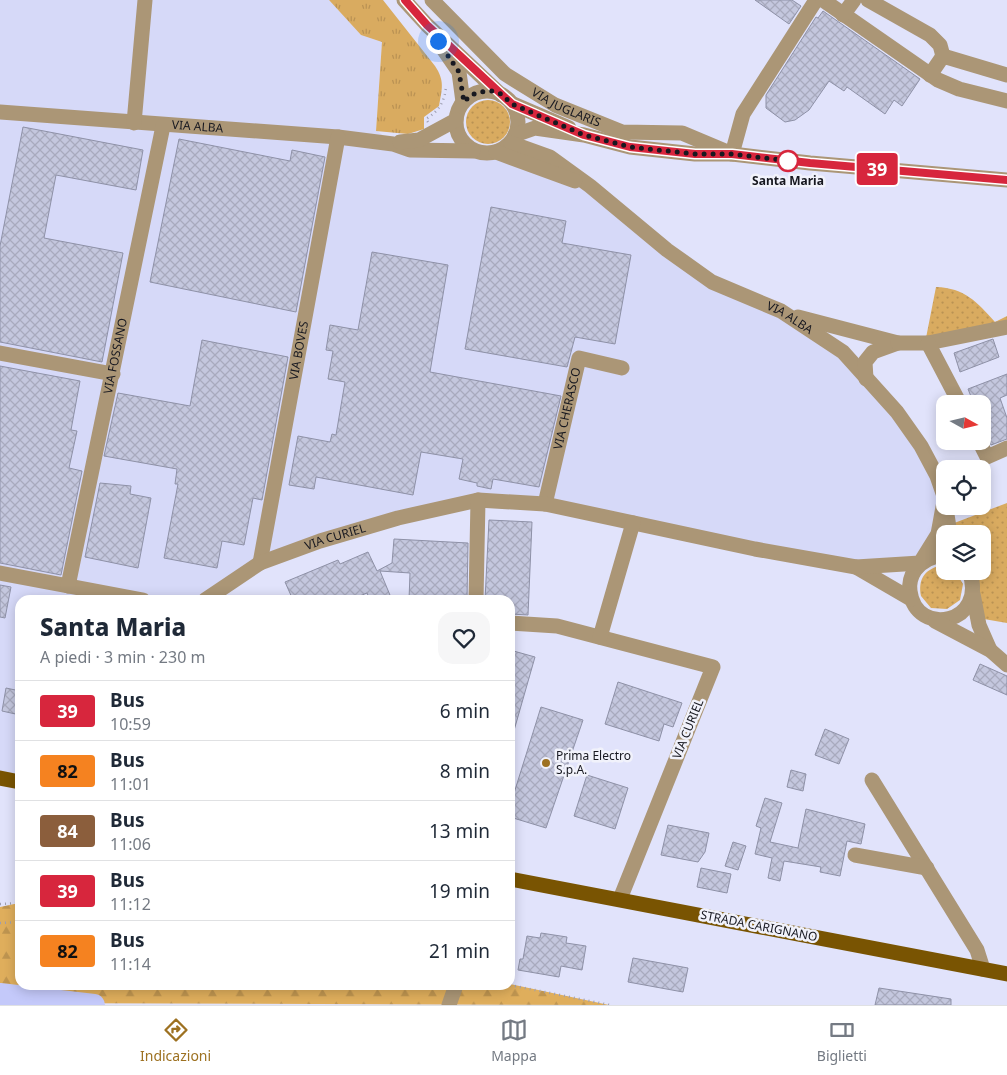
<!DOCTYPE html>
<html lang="it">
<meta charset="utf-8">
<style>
body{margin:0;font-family:"Noto Sans",sans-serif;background:#f6f6f7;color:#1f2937;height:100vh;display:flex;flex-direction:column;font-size:19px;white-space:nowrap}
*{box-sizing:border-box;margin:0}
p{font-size:16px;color:#747a83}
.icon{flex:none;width:28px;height:28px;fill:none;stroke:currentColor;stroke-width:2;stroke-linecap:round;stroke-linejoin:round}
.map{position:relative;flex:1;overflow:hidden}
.drawer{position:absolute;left:15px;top:595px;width:500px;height:395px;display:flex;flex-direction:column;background:#fff;border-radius:15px;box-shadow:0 2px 12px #0003}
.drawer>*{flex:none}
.badge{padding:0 10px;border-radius:4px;font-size:18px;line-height:32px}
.needle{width:32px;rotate:98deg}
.controls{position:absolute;left:936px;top:395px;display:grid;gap:10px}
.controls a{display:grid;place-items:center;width:55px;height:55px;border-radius:10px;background:#fff;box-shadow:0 2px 12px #0003;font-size:25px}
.you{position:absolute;width:25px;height:25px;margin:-12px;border:4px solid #fff;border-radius:50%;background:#1a73e8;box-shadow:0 0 0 8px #1a73e833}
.map>.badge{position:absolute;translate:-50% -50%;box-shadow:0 0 0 2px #fff}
.round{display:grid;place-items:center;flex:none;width:52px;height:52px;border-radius:15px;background:#f6f6f7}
.head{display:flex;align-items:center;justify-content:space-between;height:85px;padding:0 25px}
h1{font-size:24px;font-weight:800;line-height:38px}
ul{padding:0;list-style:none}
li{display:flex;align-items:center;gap:15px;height:60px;padding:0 25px;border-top:1px solid #e0e1e3}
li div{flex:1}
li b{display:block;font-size:19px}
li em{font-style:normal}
li .badge{min-width:55px;font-weight:700;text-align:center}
.menu{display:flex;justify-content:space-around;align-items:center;height:70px;border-top:1px solid #e0e1e3;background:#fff;font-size:14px;color:#747a83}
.menu a{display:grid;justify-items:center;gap:2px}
.menu .on{color:#9d7121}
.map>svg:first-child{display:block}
.built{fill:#d6d9f8}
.grass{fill:url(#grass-dots)}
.forest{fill:url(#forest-firs)}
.park{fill:url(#park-tufts)}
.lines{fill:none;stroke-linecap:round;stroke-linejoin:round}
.river{stroke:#c4c9fa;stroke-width:22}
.building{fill:url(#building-cross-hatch);stroke:#8e91a7}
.path{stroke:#9d9eb1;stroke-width:2.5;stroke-dasharray:1 4;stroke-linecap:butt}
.minor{stroke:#ab9676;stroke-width:15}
.major{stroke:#795402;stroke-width:15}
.line-casing{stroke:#fff;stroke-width:11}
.line{stroke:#d7263d;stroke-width:8}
.walk{stroke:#171820;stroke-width:5;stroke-dasharray:0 9}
.stop-dot{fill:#fff;stroke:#d7263d;stroke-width:2.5}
.poi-dot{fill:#9d7121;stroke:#f1f2fb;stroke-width:2}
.labels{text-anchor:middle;stroke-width:5;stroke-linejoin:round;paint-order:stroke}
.street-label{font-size:12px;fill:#171820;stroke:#f1f2fb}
.stop-label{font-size:12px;font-weight:bold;fill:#171820;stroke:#f1f2fb}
.poi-label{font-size:12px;fill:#171820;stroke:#f1f2fb;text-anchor:start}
</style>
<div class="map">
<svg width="1007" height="1005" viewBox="0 0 1007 1005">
<defs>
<pattern id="grass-dots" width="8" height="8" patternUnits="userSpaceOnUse" patternTransform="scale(1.25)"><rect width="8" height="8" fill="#d9ab60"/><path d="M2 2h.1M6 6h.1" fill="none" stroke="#ba9253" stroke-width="1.8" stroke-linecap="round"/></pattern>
<pattern id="forest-firs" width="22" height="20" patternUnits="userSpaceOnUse" patternTransform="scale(1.25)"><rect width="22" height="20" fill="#dfae5c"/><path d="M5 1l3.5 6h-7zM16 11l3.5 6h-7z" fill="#bf9550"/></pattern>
<pattern id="park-tufts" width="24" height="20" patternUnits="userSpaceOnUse" patternTransform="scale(1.25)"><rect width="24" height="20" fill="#d9ab60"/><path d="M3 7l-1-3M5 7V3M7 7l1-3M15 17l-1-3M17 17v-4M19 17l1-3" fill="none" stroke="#ba9253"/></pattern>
<pattern id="building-cross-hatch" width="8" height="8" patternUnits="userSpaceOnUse" patternTransform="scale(1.25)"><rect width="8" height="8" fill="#c4c7de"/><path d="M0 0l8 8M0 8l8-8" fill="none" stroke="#a8aabe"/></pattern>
</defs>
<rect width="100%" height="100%" fill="#e1e3fb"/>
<polygon class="built" points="0,0 329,0 361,35 382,42 376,130 393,143 481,153 496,152 590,186 667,250 843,352 897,412 945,496 920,563 856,567 545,504 478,500 260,563 205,600 20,600 20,782 0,778"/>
<g class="grass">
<circle cx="488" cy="122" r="22"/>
<path d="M936,287C965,288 977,302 995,322L1007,316V330L925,343Z"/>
<polygon points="1007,503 1007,623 978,618 963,571 982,571 982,534 952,534 949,525"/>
<path d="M939,566L945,567V571H955L963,584L960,600L947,609L931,608L921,596C918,580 924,570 939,566Z"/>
</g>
<polygon class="forest" points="19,903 20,985 510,984 609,1005 0,1003 0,907"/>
<path class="park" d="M329,0H383L435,66C445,81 442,89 439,106L424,117V129L408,134L376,131L382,42L361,35Z"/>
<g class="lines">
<polyline class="river" points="0,994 94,1005"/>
</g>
<g class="building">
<polygon points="755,0 792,0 801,6 789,24"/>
<polygon points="823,11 920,79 902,106 894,100 885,114 847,87 844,91 829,81 809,110 795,120 785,122 766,108 766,95 816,17 818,18"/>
<polygon points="23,127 143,150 136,190 56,175 44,238 123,253 102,362 0,342 0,246"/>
<polygon points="179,139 290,161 292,150 325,157 296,312 150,282"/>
<polygon points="491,207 566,221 562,243 631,255 615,344 575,337 567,367 465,349"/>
<polygon points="372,252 448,265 430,372 561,396 539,487 493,479 491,489 477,486 477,483 459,479 463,459 421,452 413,495 316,477 314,489 289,485 298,436 330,442 332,434 336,435 345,382 328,379 333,351 326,350 330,325 358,330"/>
<polygon points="993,339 999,357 960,372 954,353"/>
<polygon points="202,340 288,357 262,500 253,498 244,545 222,541 217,568 164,558 178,484 175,484 177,469 104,456 118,393 190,406"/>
<polygon points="0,366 80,381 71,430 77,431 69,468 82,471 61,575 0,563"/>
<polygon points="1007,374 1007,395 1000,398 1007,418 1007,439 991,445 982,417 982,404 974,404 968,389"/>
<polygon points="100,483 131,486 130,494 151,498 138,568 85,557"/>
<polygon points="489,520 532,522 528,615 510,614 510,600 485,600"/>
<polygon points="394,539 468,543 467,600 409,600 410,573 380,571 392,600 370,600 367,593 350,600 293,600 285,582 338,560 340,564 368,552 377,571 392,563"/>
<polygon points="0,585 11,587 5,618 0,617"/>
<polygon points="510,650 535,657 513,734 510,734"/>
<polygon points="980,664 1007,676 1007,695 973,680"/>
<polygon points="618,682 682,703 673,727 664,724 659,741 605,724"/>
<polygon points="6,688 20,691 20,715 2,711"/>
<polygon points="541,707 583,720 546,828 510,817 510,806"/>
<polygon points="825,729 849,739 839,764 815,755"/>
<polygon points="791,770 806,774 803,791 787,787"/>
<polygon points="587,775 628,788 615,829 574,816"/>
<polygon points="765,798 782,803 770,842 798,848 806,809 865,824 861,844 847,841 840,876 820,872 821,867 784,861 780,881 768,878 772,858 755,854 761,828 756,826"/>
<polygon points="668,825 709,833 705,852 698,862 661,855"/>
<polygon points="733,842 746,846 738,870 725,866"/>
<polygon points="701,868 731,874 727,893 697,887"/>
<polygon points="541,933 567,937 566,943 586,946 582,970 561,966 559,977 518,970 520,959 523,959 527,936 540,938"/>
<polygon points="633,958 688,968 683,992 628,982"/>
<polygon points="879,988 951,999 951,1005 875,1005"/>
</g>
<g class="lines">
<g class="path">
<path d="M428,122L426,119C439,111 445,101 446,86"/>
<polyline points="0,904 20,903"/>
<polyline points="0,923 20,922"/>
<polyline points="510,985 610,1005"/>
</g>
<g class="minor">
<polyline points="404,0 427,25 501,95"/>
<path id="s1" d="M432,0L505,74L555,105L622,132L682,133L732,154L743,114L816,0"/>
<polyline points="823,0 938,80 959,89 1007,101"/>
<polyline points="868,0 930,35 940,45 943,56"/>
<polyline points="843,15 854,0"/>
<polyline points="439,43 459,72 463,102"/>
<polyline points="930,75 943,56 1007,75"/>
<circle cx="487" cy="122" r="31"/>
<polyline points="513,104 569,128"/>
<path id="s2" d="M0,112L338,137L393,144L410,150L473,151"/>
<polyline points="134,123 145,0"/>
<polyline points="515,135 535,128 584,135 630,147 695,154 732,154 810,163 1007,180"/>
<polyline points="400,142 419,140 456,120"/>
<path id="s3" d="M511,143L550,157L590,186L667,250L712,282L781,311L843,352L897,412L921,446L937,476L945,499"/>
<polyline points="496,152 575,181"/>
<polyline points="798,317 898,343 873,352 865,362 866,379"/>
<polyline points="898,343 928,343 1007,327"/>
<polyline points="928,343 960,404"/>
<polyline points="0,353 113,374"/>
<polyline points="979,441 987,457 1007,448"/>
<path id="s4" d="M545,504L579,358L622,368"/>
<polyline points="946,508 950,534"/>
<path d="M945,556C933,555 923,560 915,570C911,576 909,584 910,591C916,639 989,623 969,571"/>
<path id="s5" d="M260,563L338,137"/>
<polyline points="856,567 911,599"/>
<polyline points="0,573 143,600"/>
<path id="s6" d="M68,586L163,126"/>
<polyline points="973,594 979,625 990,650"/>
<path id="s7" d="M205,600L260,563L320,541L398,518L478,500L545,504L755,549L856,567L920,563L938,534L945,496"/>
<polyline points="476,600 478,500"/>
<polyline points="935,621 990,650 1007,665"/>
<polyline points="510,623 557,626 713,667 620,899"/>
<polyline points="600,637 633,523"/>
<polyline points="872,780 977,950 983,969"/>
<polyline points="855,855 927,868"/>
<polyline points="449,1005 456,985"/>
</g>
<g class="major">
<polyline points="0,778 20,782"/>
<polyline points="510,879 1007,974"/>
</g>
</g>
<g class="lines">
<defs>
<polyline id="line" points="405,0 427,25 512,104 584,135 630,147 695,154 732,154 810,163 1007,180"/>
</defs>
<use href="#line" class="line-casing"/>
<use href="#line" class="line"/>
<polyline class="walk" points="438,41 459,72 464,102 471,95 481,92 492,91 501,94 512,104 584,135 630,147 695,154 732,154 790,161 788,161"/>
</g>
<circle class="stop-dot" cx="788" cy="161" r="10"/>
<circle class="poi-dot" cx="546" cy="763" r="5"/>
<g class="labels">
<g class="street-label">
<text dy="4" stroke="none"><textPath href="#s1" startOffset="174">VIA JUGLARIS</textPath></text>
<text dy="4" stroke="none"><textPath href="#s2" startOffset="198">VIA ALBA</textPath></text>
<text dy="4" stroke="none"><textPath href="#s3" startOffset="332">VIA ALBA</textPath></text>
<text dy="4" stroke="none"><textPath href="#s5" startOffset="216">VIA BOVES</textPath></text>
<text dy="4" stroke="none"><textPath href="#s6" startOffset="235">VIA FOSSANO</textPath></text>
<text dy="4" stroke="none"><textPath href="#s4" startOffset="98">VIA CHERASCO</textPath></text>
<text dy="4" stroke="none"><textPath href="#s7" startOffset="146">VIA CURIEL</textPath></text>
<text transform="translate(688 729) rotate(-68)" y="4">VIA CURIEL</text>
<text transform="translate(759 926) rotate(11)" y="4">STRADA CARIGNANO</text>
</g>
<g class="stop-label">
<text x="788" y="185">Santa Maria</text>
</g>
<g class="poi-label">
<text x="556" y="760">Prima Electro<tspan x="556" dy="14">S.p.A.</tspan></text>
</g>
</g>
</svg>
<div class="controls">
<a><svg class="needle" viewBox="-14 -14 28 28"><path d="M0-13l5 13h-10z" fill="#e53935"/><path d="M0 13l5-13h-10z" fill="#747a83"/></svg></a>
<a><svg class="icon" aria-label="locate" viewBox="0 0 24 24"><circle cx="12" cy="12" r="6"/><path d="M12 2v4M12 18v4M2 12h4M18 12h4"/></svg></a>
<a><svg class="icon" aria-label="layers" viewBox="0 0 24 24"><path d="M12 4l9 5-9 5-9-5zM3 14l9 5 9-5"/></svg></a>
</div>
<div class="you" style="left:438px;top:41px"></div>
<b class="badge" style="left:877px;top:169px;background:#d7263d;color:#fff">39</b>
<section class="drawer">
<div class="head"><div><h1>Santa Maria</h1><p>A piedi · 3 min · 230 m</p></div><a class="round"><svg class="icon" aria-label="heart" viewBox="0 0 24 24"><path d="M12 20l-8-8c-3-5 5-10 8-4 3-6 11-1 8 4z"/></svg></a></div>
<ul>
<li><span class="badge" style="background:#d7263d;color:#fff">39</span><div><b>Bus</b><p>10:59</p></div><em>6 min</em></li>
<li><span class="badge" style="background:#f58220;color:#111">82</span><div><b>Bus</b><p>11:01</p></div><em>8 min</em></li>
<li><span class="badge" style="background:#8b5e3c;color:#fff">84</span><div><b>Bus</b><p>11:06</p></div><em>13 min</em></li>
<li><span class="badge" style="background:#d7263d;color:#fff">39</span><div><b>Bus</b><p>11:12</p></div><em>19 min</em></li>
<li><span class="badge" style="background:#f58220;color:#111">82</span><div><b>Bus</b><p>11:14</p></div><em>21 min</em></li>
</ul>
</section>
</div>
<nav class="menu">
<a class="on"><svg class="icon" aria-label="directions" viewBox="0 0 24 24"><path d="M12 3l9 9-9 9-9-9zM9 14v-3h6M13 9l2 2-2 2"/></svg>Indicazioni</a>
<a><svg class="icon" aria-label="map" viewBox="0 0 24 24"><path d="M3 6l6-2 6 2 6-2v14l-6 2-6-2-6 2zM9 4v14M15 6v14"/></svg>Mappa</a>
<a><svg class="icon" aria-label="tickets" viewBox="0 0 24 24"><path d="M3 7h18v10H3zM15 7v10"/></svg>Biglietti</a>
</nav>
